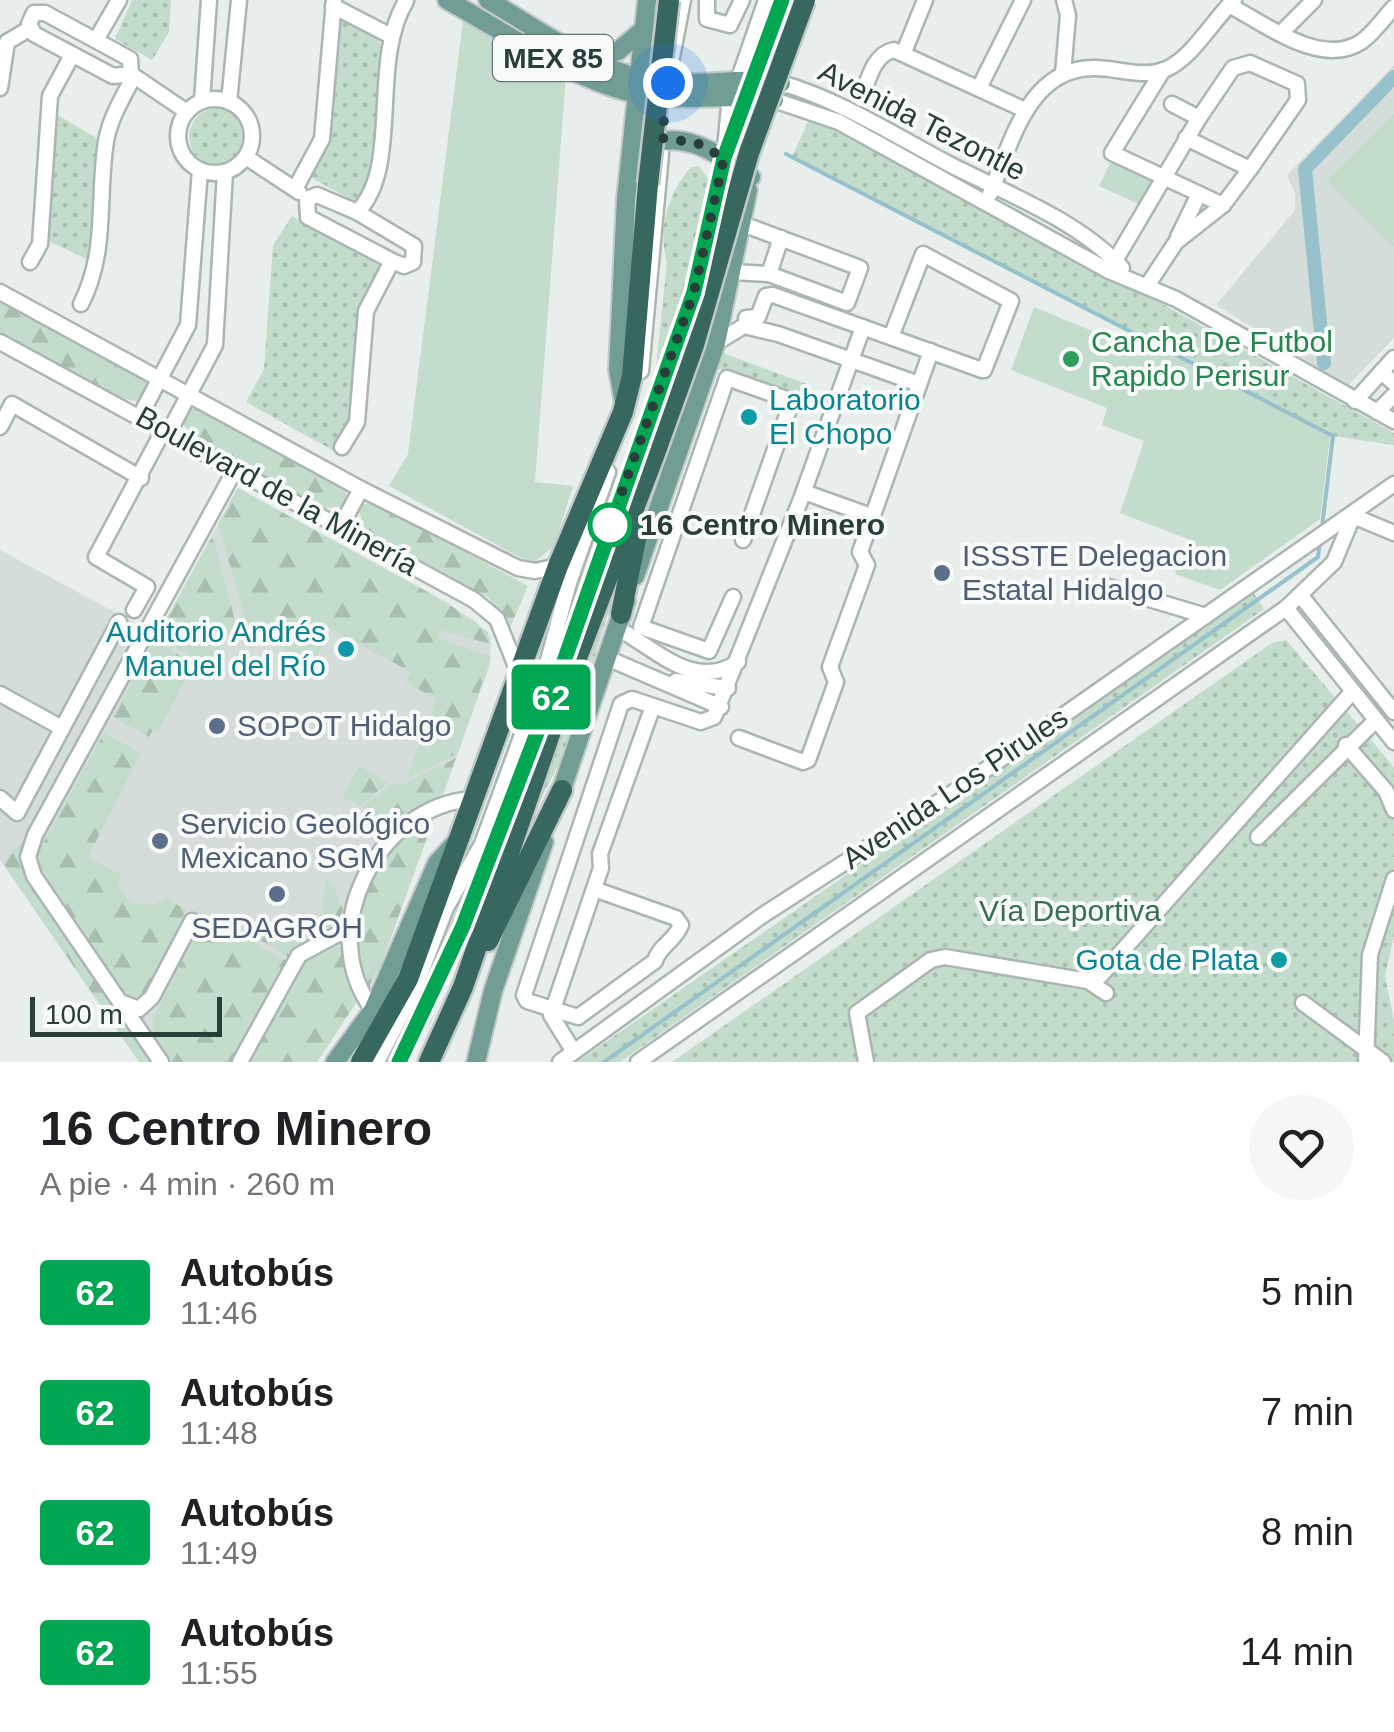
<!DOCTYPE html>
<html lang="es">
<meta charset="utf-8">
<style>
body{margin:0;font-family:Helvetica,sans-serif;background:#f6f6f6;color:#202124;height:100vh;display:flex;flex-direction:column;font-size:38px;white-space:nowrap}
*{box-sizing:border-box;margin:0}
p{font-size:32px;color:#757577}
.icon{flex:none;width:55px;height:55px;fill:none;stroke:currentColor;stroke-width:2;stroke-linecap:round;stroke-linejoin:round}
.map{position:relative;height:1062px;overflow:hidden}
.drawer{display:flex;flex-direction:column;background:#fff;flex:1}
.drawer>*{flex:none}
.badge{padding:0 20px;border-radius:8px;font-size:35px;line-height:65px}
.scale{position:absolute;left:30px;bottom:25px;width:192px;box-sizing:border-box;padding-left:10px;border:5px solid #283e39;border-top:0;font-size:28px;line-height:35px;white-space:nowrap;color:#283e39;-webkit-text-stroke:8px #f7faf9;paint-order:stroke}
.you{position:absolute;width:50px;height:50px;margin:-25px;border:8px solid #fff;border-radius:50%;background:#1a73e8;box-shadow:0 0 0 15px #1a73e833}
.map>.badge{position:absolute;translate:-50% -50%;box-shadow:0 0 0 5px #fff}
.round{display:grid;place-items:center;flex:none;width:105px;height:105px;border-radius:52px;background:#f6f6f6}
.overview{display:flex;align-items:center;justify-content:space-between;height:170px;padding:0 40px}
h1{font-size:48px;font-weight:700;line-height:75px}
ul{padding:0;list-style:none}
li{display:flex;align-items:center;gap:30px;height:120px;padding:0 40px}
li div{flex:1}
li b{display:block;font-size:38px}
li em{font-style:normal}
li .badge{min-width:110px;font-weight:700;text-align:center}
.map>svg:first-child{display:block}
.built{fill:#d5ddda}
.grass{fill:#c3dccb}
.forest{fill:url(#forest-firs)}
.park{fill:url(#park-dots)}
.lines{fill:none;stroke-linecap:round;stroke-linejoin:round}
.stream{stroke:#97c1cb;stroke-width:4}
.canal{stroke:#97c1cb;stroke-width:14}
.minor-casing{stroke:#aab6b2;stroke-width:19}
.major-casing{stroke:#c3c9c8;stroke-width:22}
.highway-casing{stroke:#c3c9c8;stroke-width:25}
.minor{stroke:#fff;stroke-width:14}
.major{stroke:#719d94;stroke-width:18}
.highway{stroke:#37675f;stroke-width:20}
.highway-bridge-casing{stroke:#c3c9c8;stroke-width:25;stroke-linecap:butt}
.highway-bridge{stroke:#37675f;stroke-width:20}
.line-casing{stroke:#fff;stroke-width:22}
.line{stroke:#00a651;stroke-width:15}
.walk{stroke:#283e39;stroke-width:10;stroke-dasharray:0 18}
.leisure-dot{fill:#2e9e5b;stroke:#f7faf9;stroke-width:4}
.culture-dot{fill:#0f9aa8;stroke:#f7faf9;stroke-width:4}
.stop-dot{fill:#fff;stroke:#00a651;stroke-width:5}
.service-dot{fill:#5c6f8a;stroke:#f7faf9;stroke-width:4}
.labels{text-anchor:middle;stroke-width:8;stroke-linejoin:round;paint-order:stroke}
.shield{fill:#f7faf9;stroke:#667673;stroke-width:2.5}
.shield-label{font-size:28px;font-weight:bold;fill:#283e39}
.street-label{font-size:30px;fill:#283e39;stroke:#f7faf9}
.leisure-label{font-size:30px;fill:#27864d;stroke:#f7faf9;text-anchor:start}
.culture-label{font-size:30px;fill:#0d838f;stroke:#f7faf9;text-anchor:end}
.stop-label{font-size:30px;font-weight:bold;fill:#283e39;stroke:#f7faf9;text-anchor:start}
.service-label{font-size:30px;fill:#4e5e75;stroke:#f7faf9;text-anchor:start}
.park-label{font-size:30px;fill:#37704f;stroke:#f7faf9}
</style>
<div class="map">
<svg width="1394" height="1062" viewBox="0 0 1394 1062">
<defs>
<pattern id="forest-firs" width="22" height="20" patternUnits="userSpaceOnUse" patternTransform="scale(2.5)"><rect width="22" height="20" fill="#c3dccb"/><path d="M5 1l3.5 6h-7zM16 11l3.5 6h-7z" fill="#a8beaf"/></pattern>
<pattern id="park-dots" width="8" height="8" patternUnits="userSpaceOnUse" patternTransform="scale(2.5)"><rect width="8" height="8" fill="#c3dccb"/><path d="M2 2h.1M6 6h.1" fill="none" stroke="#a8beaf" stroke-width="1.8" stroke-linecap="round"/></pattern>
</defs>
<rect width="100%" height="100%" fill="#e7eeeb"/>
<g class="built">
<polygon points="1394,65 1394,338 1341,393 1330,375 1216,305 1295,210 1295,193 1287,175"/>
<polygon points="238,488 474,620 491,639 490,665 382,962 317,1062 139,1062 0,860 0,550 157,635"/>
</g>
<g class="grass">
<polygon points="464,13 566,75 535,482 573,486 554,546 532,564 389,486 408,454"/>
<polygon points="1394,114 1394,247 1327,181"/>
<polygon points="1112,159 1156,179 1143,206 1099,186"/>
<polygon points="1034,307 1131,347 1136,337 1330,436 1320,519 1220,590 1175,574 1188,539 1120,513 1144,441 1102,425 1107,408 1011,370"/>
</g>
<g class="forest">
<polygon points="0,297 148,378 140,402 120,398 0,333"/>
<polygon points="198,408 343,486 347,495 343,507 322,508 193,438 182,422 189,409"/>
<polygon points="238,488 446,602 488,632 490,644 441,630 438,638 491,657 458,753 407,778 436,699 406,683 411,672 327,627 326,641 312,665 249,632 218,524"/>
<polygon points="376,503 528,586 510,628 489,598 365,529 358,509 362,504"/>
<polygon points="213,535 235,621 210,667 157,637"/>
<polygon points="154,641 209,671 205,677 192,667 158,732 153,730 149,737 113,717"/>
<polygon points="104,733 141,753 88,857 120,874 119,887 131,903 153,905 166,898 186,910 147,991 135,997 122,991 36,866 41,847"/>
<polygon points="456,758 444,792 391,825 362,808 391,784 402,785"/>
<polygon points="359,766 388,782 360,806 342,797"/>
<path d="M436,812L382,962L367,991C344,906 364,861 436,812Z"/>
<polygon points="24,840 20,865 155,1062 139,1062 3,863"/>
<polygon points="326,880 333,884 343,910 335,929 317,938"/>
<polygon points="296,915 307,921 307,944 291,958 261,941 272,922 287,930"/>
<polygon points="211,919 287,961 234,1062 167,1062 153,1042 153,1018 203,920"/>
<polygon points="327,944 342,948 356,1003 317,1062 246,1062 297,967"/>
</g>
<g class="park">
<polygon points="132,0 171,0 169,32 152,60 115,39"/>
<polygon points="344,17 375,35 384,49 376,168 357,203 310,177 328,141 338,20"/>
<circle cx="218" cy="137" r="29"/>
<polygon points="51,111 103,142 96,263 41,238"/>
<polygon points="808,122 837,123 1394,433 1394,445 1333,436 792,157"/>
<path d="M699,166L709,180L700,251L653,396L667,262C657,229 669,192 691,167Z"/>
<polygon points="292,216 391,272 367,319 361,422 343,456 246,402 264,369 273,245"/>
<polygon points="723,353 807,384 801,399 718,369"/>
<polygon points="1253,592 1264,609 620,1062 577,1062"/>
<polygon points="613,598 565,752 530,820"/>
<polygon points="1286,640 1394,767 1394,936 1385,976 1394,1021 1394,1062 672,1062 1272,643"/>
</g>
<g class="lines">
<g class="stream">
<polyline points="786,154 1333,436 1322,527"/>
<polyline points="604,1062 1318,557 1320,541"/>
</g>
<polyline class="canal" points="1324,363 1305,169 1394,77"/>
<defs>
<g id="minor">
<polyline points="707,0 707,19 730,25 742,0"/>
<path d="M1229,5C1265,24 1321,68 1361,42C1373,34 1384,18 1394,7"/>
<polyline points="333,6 389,35"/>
<polygon points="34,13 45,13 130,59 131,74 113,76 34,34 29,24"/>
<polyline points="1282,32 1314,0"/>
<polyline points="96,40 119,0"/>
<polyline points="904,52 925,0"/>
<polyline points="1163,70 1112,153 1223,205"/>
<polyline points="131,74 187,112"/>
<polyline points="1063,74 1068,15 1064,0"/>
<polyline points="668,78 683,0"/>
<path d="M781,83C840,100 894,135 949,164C1005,193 1078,220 1122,268"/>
<polyline points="980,86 1023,0"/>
<polyline points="0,88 7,42 29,29"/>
<circle cx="215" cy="136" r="37"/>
<path d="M861,99C868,81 873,54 894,50L1025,110"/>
<polyline points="774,100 839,122 1109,271 1176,299 1394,421"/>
<polyline points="202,101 209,0"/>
<polyline points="229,102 239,0"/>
<polyline points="1172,104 1199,118"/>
<polyline points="1186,138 1250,169"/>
<polyline points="729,144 782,0"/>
<polyline points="246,157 299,192"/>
<polyline points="295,189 322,139 334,0"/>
<path d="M990,194C1011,144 1028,67 1095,68C1118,68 1141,78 1164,70C1191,60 1213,20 1234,0"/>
<polygon points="317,195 357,212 414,246 413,262 404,266 392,261 308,217 307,199"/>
<path d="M357,212C402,168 369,62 406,1"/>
<polyline points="1178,237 1199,194"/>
<polyline points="30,262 40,244 50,96 71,57"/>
<polyline points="1109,271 1199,118 1233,68 1250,63 1297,84 1298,100 1250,169 1223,205 1176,242 1147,286"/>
<polyline points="732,272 769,274 847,303 860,268 740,223"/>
<polyline points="769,274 781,238"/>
<polyline points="0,292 361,489 518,568 535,571 558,566"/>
<path d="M81,304C108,251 97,198 106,141C110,118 123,97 134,76"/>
<path d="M746,318L758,317L766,296L773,295C843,320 912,345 982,370H984L1011,301L923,254L891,337"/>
<polyline points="0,342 474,600 497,619 519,674"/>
<polyline points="716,343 744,326 778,334 919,384"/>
<polyline points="641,371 661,154"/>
<polyline points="1381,372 1394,383"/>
<polyline points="1355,401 1394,358"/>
<polyline points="1377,412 1394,395"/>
<polyline points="140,416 188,325 200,170"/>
<polyline points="0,427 12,404 141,478"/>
<polyline points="169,432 215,345 225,172"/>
<polyline points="342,447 357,422 366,311 392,261"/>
<polyline points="804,492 871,516"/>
<polyline points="1353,516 1394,533"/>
<polyline points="341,526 361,489"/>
<polyline points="1109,587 1206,616"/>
<polyline points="1301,596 1394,712"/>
<polyline points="733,597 709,651 641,627 727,378 792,401 743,540"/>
<polyline points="1286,608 1394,742"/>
<polyline points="134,610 147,587 96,557 164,429"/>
<path d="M617,628C655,648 694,692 738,662"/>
<polyline points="607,658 721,707"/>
<polyline points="676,681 728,688"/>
<polyline points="0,694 62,728"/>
<polyline points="739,738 803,762 808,760 836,682 830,667 867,565 860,552 931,351"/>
<polyline points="1346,745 1386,791 1394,810"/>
<polyline points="0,798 17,813 119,622"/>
<polyline points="1258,837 1376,720"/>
<path d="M594,889L676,918L681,925C675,941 659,946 655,961L578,1017L527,1001L524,995L621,704L632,699L701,722L714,717L801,499L863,327"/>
<polyline points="1088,981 1106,993"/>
<polyline points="123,1003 139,1009 152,997 192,921"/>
<polyline points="1303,1003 1383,1062"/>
<path d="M373,1010C313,930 378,805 473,799"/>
<polyline points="574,1052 551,1015 601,868 600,854 653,706"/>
<polyline points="161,1062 34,876 28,857 35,835 236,468"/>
<polyline points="240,1062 299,955 351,927"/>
<polyline points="377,1062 415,988 446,908 482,844 544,675 569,583 608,472"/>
<polyline points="399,1062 422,1018 495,843 673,353 703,255 724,158 729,107 766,0"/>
<polyline points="560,1062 763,915 948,796 1394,484"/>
<polyline points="638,1062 1286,608 1334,562 1353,516"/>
<polyline points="866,1062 857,1013 931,960 945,957 1088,981 1100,976 1353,691"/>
<polyline points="1366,1062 1370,955 1394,879"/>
</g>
<g id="major">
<path d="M447,0C504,31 579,85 643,95C687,102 730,93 774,100"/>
<path d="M488,0C543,32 598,75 664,82C703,86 741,77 781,83"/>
<polyline points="590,60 618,51 644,29"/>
<path d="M643,146C686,129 716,153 751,177"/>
<polyline points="624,403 618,370 626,199 647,0"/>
<polyline points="635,576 716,343 748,190"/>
<polyline points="557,803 626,601"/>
<polyline points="335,1062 373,1010 437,863 457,841"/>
<polyline points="476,1062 493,991 544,842"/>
</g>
<g id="highway">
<polyline points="621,614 638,529"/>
<polyline points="488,941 562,790"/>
<polyline points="361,1062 408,979 558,566 623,412 632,376 648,184"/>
<polyline points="429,1062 463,987 569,679 653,459"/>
</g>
</defs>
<use href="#minor" class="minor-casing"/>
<use href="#major" class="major-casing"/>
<use href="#highway" class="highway-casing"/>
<use href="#minor" class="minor"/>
<use href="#major" class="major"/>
<use href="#highway" class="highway"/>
<defs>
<g id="highway-bridge">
<polyline points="648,184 669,0"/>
<polyline points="653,459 694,345 749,153 805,0"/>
</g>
</defs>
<use href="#highway-bridge" class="highway-bridge-casing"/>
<use href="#highway-bridge" class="highway-bridge"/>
</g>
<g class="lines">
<defs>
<polyline id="line" points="399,1062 463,926 557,681 694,292 724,158 782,0"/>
</defs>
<use href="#line" class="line-casing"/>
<use href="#line" class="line"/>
<polyline class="walk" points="610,525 694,292 724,158 697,143 662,138 668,83"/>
</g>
<circle class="leisure-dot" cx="1071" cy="359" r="10"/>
<g class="culture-dot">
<circle cx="749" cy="417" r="10"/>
<circle cx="346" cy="649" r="10"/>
<circle cx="1279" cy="960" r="10"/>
</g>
<circle class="stop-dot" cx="610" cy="525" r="20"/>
<g class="service-dot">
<circle cx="942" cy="573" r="10"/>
<circle cx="217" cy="726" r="10"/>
<circle cx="160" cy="841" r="10"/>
<circle cx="277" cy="894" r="10"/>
</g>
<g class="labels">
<rect class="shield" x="493" y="35" width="120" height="46" rx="8"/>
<g class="shield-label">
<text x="553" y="68">MEX 85</text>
</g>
<g class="street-label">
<text transform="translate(922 121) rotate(27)" y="10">Avenida Tezontle</text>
<text transform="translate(277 491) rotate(29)" y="10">Boulevard de la Minería</text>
<text transform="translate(955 788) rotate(-34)" y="10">Avenida Los Pirules</text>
</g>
<g class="leisure-label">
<text x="1091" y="352">Cancha De Futbol<tspan x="1091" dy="34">Rapido Perisur</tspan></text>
</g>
<g class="culture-label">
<text x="769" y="410" text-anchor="start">Laboratorio<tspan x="769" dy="34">El Chopo</tspan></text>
<text x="326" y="642">Auditorio Andrés<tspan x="326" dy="34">Manuel del Río</tspan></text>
<text x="1259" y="970">Gota de Plata</text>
</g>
<g class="stop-label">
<text x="640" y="535">16 Centro Minero</text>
</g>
<g class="service-label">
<text x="962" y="566">ISSSTE Delegacion<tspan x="962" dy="34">Estatal Hidalgo</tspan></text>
<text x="237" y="736">SOPOT Hidalgo</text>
<text x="180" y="834">Servicio Geológico<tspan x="180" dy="34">Mexicano SGM</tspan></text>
<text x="277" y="938" text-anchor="middle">SEDAGROH</text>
</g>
<g class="park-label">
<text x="1070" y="921">Vía Deportiva</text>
</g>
</g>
</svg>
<div class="scale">100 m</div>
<div class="you" style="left:668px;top:83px"></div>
<b class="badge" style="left:551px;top:697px;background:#00a651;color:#fff">62</b>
</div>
<section class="drawer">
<div class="overview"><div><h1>16 Centro Minero</h1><p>A pie · 4 min · 260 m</p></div><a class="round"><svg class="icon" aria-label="heart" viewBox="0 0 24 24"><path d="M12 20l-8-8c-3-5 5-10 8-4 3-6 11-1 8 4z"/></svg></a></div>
<ul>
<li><span class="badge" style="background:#00a651;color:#fff">62</span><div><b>Autobús</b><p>11:46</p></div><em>5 min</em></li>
<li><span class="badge" style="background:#00a651;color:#fff">62</span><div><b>Autobús</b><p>11:48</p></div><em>7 min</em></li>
<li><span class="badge" style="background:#00a651;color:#fff">62</span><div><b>Autobús</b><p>11:49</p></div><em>8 min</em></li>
<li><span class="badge" style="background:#00a651;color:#fff">62</span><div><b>Autobús</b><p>11:55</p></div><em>14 min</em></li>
</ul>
</section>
